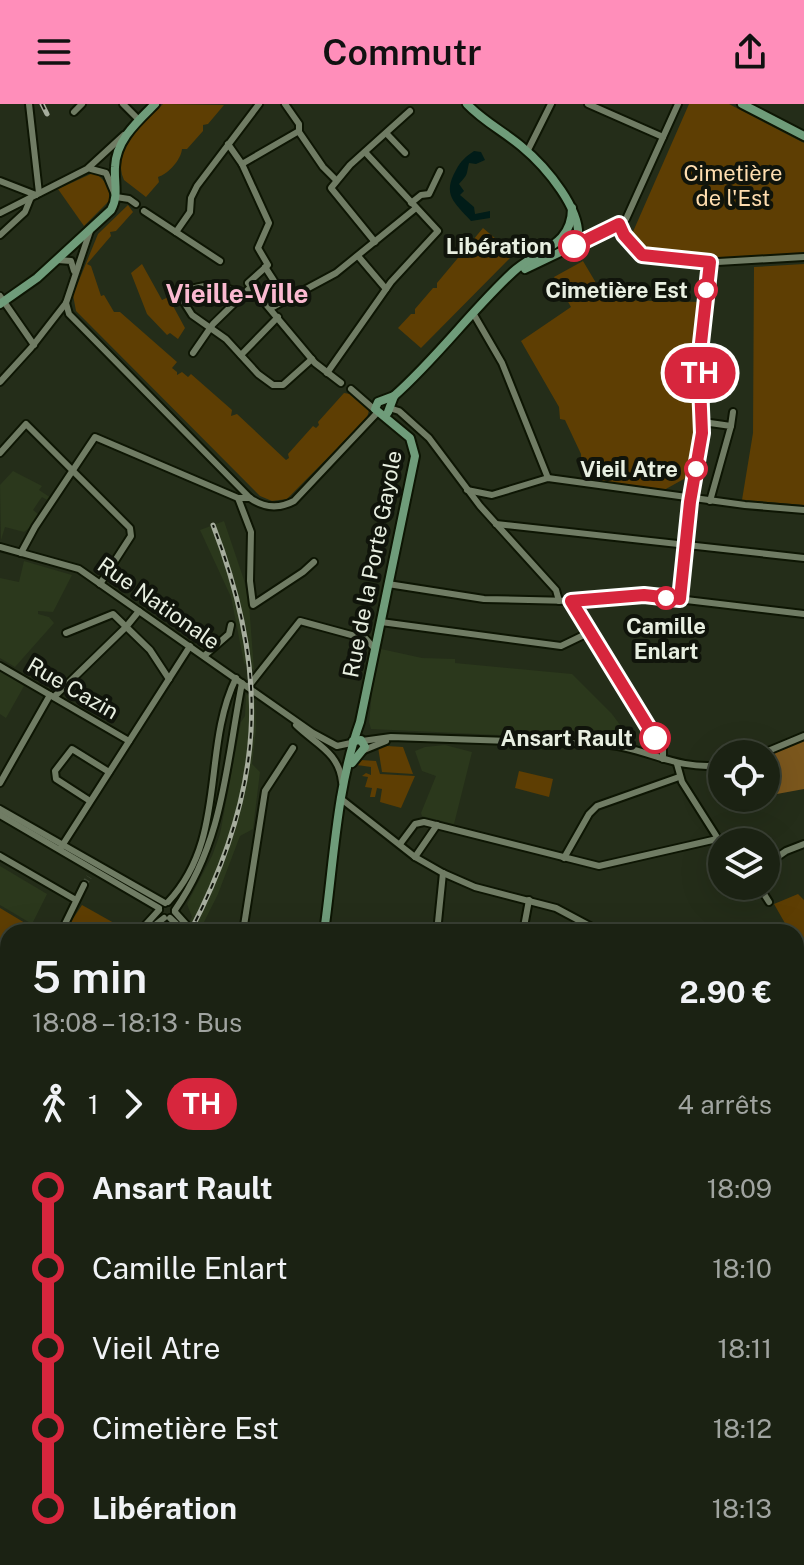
<!DOCTYPE html>
<html lang="fr">
<meta charset="utf-8">
<style>
body{margin:0;font-family:"Public Sans",sans-serif;background:#282f21;color:#f1f3f6;height:100vh;display:flex;flex-direction:column;font-size:30px;white-space:nowrap}
*{box-sizing:border-box;margin:0}
p{font-size:26px;color:#a0a4a0}
.icon{flex:none;width:44px;height:44px;fill:none;stroke:currentColor;stroke-width:2;stroke-linecap:round;stroke-linejoin:round}
.map{position:relative;flex:1;overflow:hidden}
.drawer{position:absolute;left:0px;top:820px;width:804px;height:642px;display:flex;flex-direction:column;background:#1b2213;border-radius:24px 24px 0 0;box-shadow:0 8px 32px #0002,0 0 0 2px #393f33}
.drawer>*{flex:none}
.badge{padding:0 16px;border-radius:26px;font-size:28px;line-height:52px}
.controls{position:absolute;left:708px;top:636px;display:grid;gap:16px}
.controls a{display:grid;place-items:center;width:72px;height:72px;border-radius:50%;background:#1b2213;box-shadow:0 8px 32px #0002,0 0 0 2px #393f33;font-size:40px}
.map>.badge{position:absolute;translate:-50% -50%;box-shadow:0 0 0 4px #fff}
.legs{display:flex;align-items:center;gap:12px;height:88px;padding:0 32px;font-size:26px}
.legs p{margin-inline-start:auto}
.head{display:flex;align-items:center;justify-content:space-between;height:136px;padding:0 32px}
h1{font-size:44px;font-weight:600;line-height:60px}
ul{padding:0 32px;list-style:none}
li{display:flex;align-items:center;gap:28px;height:80px;font-size:30px}
li i{display:grid;place-items:center;width:12px;height:100%;margin:0 10px;background:currentColor}
li i::after{content:'';width:20px;height:20px;margin:-10px;border:6px solid;border-radius:50%;background:#1b2213}
li p{margin-inline-start:auto}
li:first-child i{background:linear-gradient(#0000 50%,currentColor 0)}
li:last-child i{background:linear-gradient(currentColor 50%,#0000 0)}
header{display:flex;justify-content:space-between;align-items:center;height:104px;padding:0 32px;background:#ff8eba;color:#111;font-size:36px;font-weight:600}
.map>svg:first-child{display:block}
.built{fill:#2b381c}
.green{fill:#5e3e03}
.forest{fill:#7b571d}
.water{fill:#011c18}
.lines{fill:none;stroke-linecap:round;stroke-linejoin:round}
.minor-tunnel{stroke:#414a37;stroke-width:6;stroke-dasharray:6 3;stroke-linecap:butt}
.minor-casing{stroke:#0d1503;stroke-width:10}
.major-casing{stroke:#0d1503;stroke-width:12}
.minor{stroke:#707c64;stroke-width:6}
.major{stroke:#6f9c7a;stroke-width:8}
.rail-casing{stroke:#a6ad9d;stroke-width:5}
.rail{stroke:#10140b;stroke-width:2;stroke-dasharray:6;stroke-linecap:butt}
.line-1-casing{stroke:#fff;stroke-width:18}
.line-1{stroke:#d7263d;stroke-width:12}
.stop-1-dot{fill:#fff;stroke:#d7263d;stroke-width:4}
.labels{text-anchor:middle;stroke-width:8;stroke-linejoin:round;paint-order:stroke}
.park-label{font-size:22px;fill:#ffdeb0;stroke:#10140b}
.stop-label{font-size:22px;font-weight:bold;fill:#e8efe1;stroke:#10140b;text-anchor:end}
.street-label{font-size:22px;fill:#e8efe1;stroke:#10140b}
.quarter-label{font-size:26px;font-weight:bold;fill:#fbbad1;stroke:#10140b}
</style>
<header><svg class="icon" aria-label="menu" viewBox="0 0 24 24"><path d="M4 6h16M4 12h16M4 18h16"/></svg>Commutr<svg class="icon" aria-label="share" viewBox="0 0 24 24"><path d="M12 15V3M7 8l5-5 5 5M5 13v7h14v-7"/></svg></header>
<div class="map">
<svg width="804" height="1461" viewBox="0 0 804 1461">
<rect width="100%" height="100%" fill="#242d19"/>
<g class="built">
<polygon points="13,367 42,382 39,386 51,394 49,397 42,393 39,397 33,406 39,411 33,421 24,428 5,423 1,436 0,381"/>
<polygon points="224,417 244,476 249,500 254,566 244,559 231,493 200,426"/>
<polygon points="24,457 72,471 53,508 38,507 38,510 49,513 54,519 15,563 0,554 0,474 19,478"/>
<polygon points="381,545 422,554 455,555 455,559 572,570 612,610 632,637 371,625 369,618 372,588"/>
<polygon points="0,567 24,582 6,614 0,610"/>
<polygon points="246,590 255,596 256,625 252,660 260,668 253,725 240,732 218,790 199,828 184,828 192,813 187,800 212,752 220,730 241,618 245,612"/>
<polygon points="445,641 472,648 454,720 422,712 421,709 436,672 422,667 415,647 425,643"/>
<polygon points="0,762 47,790 32,820 0,801"/>
<polygon points="8,1093 8,1275 0,1280 0,1106"/>
</g>
<g class="green">
<path d="M163,0L224,1L208,20L203,21V27L187,45H182C181,56 168,70 158,73L159,78L146,93L124,76C111,46 144,19 163,0Z"/>
<path d="M689,0H729L804,39V149C766,151 659,164 633,137L632,130Z"/>
<polygon points="95,68 109,82 109,97 84,122 58,85"/>
<polygon points="128,101 133,108 116,127 110,128 111,132 87,160 91,162 101,192 104,191 114,208 120,208 177,258 172,264 177,268 177,271 182,268 188,273 191,270 232,306 231,312 237,310 286,356 289,354 288,350 313,322 316,324 319,321 318,318 344,289 350,290 369,306 367,314 287,395 272,397 260,392 76,207 73,191 98,130"/>
<polygon points="483,124 514,150 421,244 398,224 411,210 415,210 415,205 433,184 437,184 437,179"/>
<polygon points="583,157 599,184 604,181 613,196 701,198 695,252 698,323 691,371 664,386 582,376 581,350 565,316 560,315 559,303 521,237 571,203 554,173"/>
<polygon points="142,160 162,196 175,190 178,196 172,200 185,224 178,235 170,229 167,231 147,210 131,169"/>
<polygon points="804,160 804,401 742,396 753,329 754,163"/>
<polygon points="387,642 403,643 413,670 382,668 378,643"/>
<polygon points="361,656 376,657 380,670 415,672 401,704 380,698 382,685 377,684 375,693 370,693 372,684 365,683 368,673 362,672 366,669 371,671 371,663 357,661"/>
<polygon points="519,667 553,675 549,693 515,684"/>
<polygon points="798,790 804,796 804,868 796,843 796,828 790,828 774,800"/>
<polygon points="82,801 130,828 71,828 66,825"/>
<polygon points="0,804 30,822 27,828 8,828 8,841 0,836"/>
<polygon points="796,1084 804,1091 804,1150 796,1157"/>
<polygon points="804,1172 804,1327 796,1332 796,1178"/>
</g>
<polygon class="forest" points="804,636 804,685 766,692 766,651"/>
<path class="water" d="M474,47L481,48L485,56L476,60L469,59C466,71 469,69 459,80L464,87L460,91L474,103L475,110L490,107V114L471,117C454,98 442,91 456,66C461,57 465,53 474,47Z"/>
<g class="lines">
<polyline class="minor-tunnel" points="84,781 89,773"/>
<defs>
<g id="minor">
<polyline points="29,0 39,89"/>
<polyline points="123,0 139,16"/>
<polyline points="588,0 663,33"/>
<polyline points="74,8 82,0"/>
<polyline points="299,28 323,63 336,76"/>
<polyline points="387,30 405,49"/>
<polyline points="228,40 242,60 269,119 258,144 268,161 248,179 315,259 341,279"/>
<polyline points="527,48 551,0"/>
<polyline points="242,60 299,27 299,20 285,0"/>
<polyline points="91,65 106,69 116,93 129,95 136,100"/>
<polyline points="0,77 36,91"/>
<polyline points="411,99 421,91 429,90 440,67"/>
<polyline points="144,107 220,157"/>
<polyline points="0,109 87,65 124,31"/>
<polyline points="619,120 636,147 648,153 701,159 804,153"/>
<polyline points="176,128 190,108 191,94 197,82 259,0"/>
<polyline points="0,131 25,108 31,93"/>
<polyline points="375,138 331,84 350,61 410,7"/>
<polyline points="575,141 626,115 678,0"/>
<polyline points="358,152 386,185"/>
<polyline points="58,156 71,157 74,167"/>
<polyline points="265,163 287,197"/>
<polyline points="0,192 34,241"/>
<path d="M242,192C220,176 202,181 178,189L192,211L226,235L258,270L273,281H283L312,255"/>
<path d="M66,199L69,210L250,394C264,404 279,405 294,397L377,309"/>
<polyline points="271,204 336,169 416,104"/>
<polyline points="473,209 502,259 548,374"/>
<polyline points="193,249 213,220 252,182"/>
<polyline points="241,251 278,213"/>
<polyline points="327,269 391,178 438,127 365,48"/>
<polyline points="0,278 31,244 66,199 90,127"/>
<polyline points="351,285 375,306"/>
<polyline points="389,304 399,307 429,334 480,402 556,486 559,497"/>
<polyline points="703,318 731,322 710,397"/>
<polyline points="731,322 733,308"/>
<polyline points="0,349 26,320 130,424 131,432 100,480"/>
<polyline points="467,386 492,391 548,374 745,401 804,406"/>
<polyline points="238,394 251,428 250,477 253,501 303,468 314,458"/>
<polyline points="496,420 804,454"/>
<polyline points="0,443 79,465 313,629 337,642 351,639"/>
<polyline points="21,449 35,423 95,333 238,394 250,394"/>
<polyline points="388,480 484,495 571,497 644,491 804,510"/>
<polyline points="680,495 690,398 702,329 699,257 710,158"/>
<polyline points="571,497 663,646 663,655"/>
<polyline points="381,518 561,542 590,528"/>
<polyline points="66,529 113,510 150,546 169,575"/>
<polyline points="204,552 229,530 231,521"/>
<polyline points="0,562 129,637"/>
<polyline points="248,583 300,517 366,535 375,545"/>
<polyline points="54,593 126,523 139,507"/>
<path d="M296,621C315,640 339,648 342,678"/>
<path d="M362,637L391,633L602,640C646,643 675,667 722,661"/>
<polyline points="364,646 386,637"/>
<polyline points="761,650 804,632"/>
<polyline points="677,660 682,678 722,741"/>
<polyline points="0,679 50,591"/>
<polyline points="340,694 415,753 443,769 475,783 556,804 601,828"/>
<polyline points="90,697 56,675 55,667 72,645 109,668"/>
<polyline points="0,705 165,799"/>
<polyline points="0,711 159,804"/>
<polyline points="400,740 415,720 424,718 599,762 717,735"/>
<polyline points="60,745 190,542"/>
<polyline points="0,752 76,796"/>
<polyline points="415,753 437,721"/>
<polyline points="564,754 589,710 597,702 679,673"/>
<polyline points="766,761 786,747 804,740"/>
<polyline points="759,782 769,798"/>
<path d="M168,798C228,734 201,646 236,574"/>
<path d="M175,806C224,736 226,660 242,579"/>
<polyline points="175,808 193,828"/>
<polyline points="170,814 185,828"/>
<polyline points="66,828 62,826 84,781"/>
<polyline points="139,828 159,806"/>
<polyline points="146,828 164,814"/>
<polyline points="243,828 265,687 293,644"/>
<polyline points="437,828 443,769"/>
<polyline points="523,828 529,796"/>
<polyline points="796,883 804,889"/>
<polyline points="0,1021 8,1007"/>
<polyline points="0,1031 8,1017"/>
<polyline points="0,1312 8,1302"/>
<polyline points="796,1421 804,1406"/>
<polyline points="0,1435 8,1461"/>
<polyline points="77,1454 157,1461"/>
<polyline points="709,1454 712,1461"/>
<polyline points="255,1461 262,1454"/>
<polyline points="312,1461 317,1454"/>
<polyline points="420,1461 428,1454"/>
<polyline points="494,1461 501,1454"/>
<polyline points="549,1461 555,1454"/>
<polyline points="757,1461 765,1454"/>
</g>
<g id="major">
<path d="M467,0C483,17 503,27 521,42C544,61 586,108 577,140L525,165"/>
<polyline points="742,0 804,32"/>
<path d="M0,200L37,174L111,106C119,92 114,79 115,63C116,36 137,18 155,0"/>
<path d="M388,308L394,292C437,254 471,207 513,168C538,145 572,143 572,104"/>
<polyline points="352,659 365,643 361,636 353,637"/>
<path d="M324,828C334,758 336,685 360,618L415,352L410,334L375,305L378,298L394,292"/>
<polyline points="276,1461 277,1454"/>
</g>
</defs>
<use href="#minor" class="minor-casing"/>
<use href="#major" class="major-casing"/>
<use href="#minor" class="minor"/>
<use href="#major" class="major"/>
<defs>
<g id="rail">
<polyline points="42,0 47,10"/>
<path d="M190,828C264,686 271,571 213,421"/>
<polyline points="0,1139 8,1125"/>
<polyline points="0,1161 8,1147"/>
</g>
</defs>
<use href="#rail" class="rail-casing"/>
<use href="#rail" class="rail"/>
</g>
<g class="lines">
<defs>
<polyline id="line-1" points="574,142 619,120 624,131 642,151 710,158 699,257 702,329 690,398 680,495 644,491 571,497 655,634"/>
</defs>
<use href="#line-1" class="line-1-casing"/>
<use href="#line-1" class="line-1"/>
</g>
<g class="stop-1-dot">
<circle cx="574" cy="142" r="14"/>
<circle cx="706" cy="186" r="10"/>
<circle cx="696" cy="365" r="10"/>
<circle cx="666" cy="494" r="10"/>
<circle cx="655" cy="634" r="14"/>
</g>
<g class="labels">
<g class="park-label">
<text x="733" y="77">Cimetière<tspan x="733" dy="25">de l'Est</tspan></text>
</g>
<g class="stop-label">
<text x="552" y="150">Libération</text>
<text x="688" y="194">Cimetière Est</text>
<text x="678" y="373">Vieil Atre</text>
<text x="666" y="530" text-anchor="middle">Camille<tspan x="666" dy="25">Enlart</tspan></text>
<text x="633" y="642">Ansart Rault</text>
</g>
<g class="street-label">
<text transform="translate(372 460) rotate(-79)" y="8">Rue de la Porte Gayole</text>
<text transform="translate(159 499) rotate(35)" y="8">Rue Nationale</text>
<text transform="translate(73 584) rotate(30)" y="8">Rue Cazin</text>
</g>
<g class="quarter-label">
<text x="237" y="199">Vieille-Ville</text>
</g>
</g>
</svg>
<div class="controls">
<a><svg class="icon" aria-label="locate" viewBox="0 0 24 24"><circle cx="12" cy="12" r="6"/><path d="M12 2v4M12 18v4M2 12h4M18 12h4"/></svg></a>
<a><svg class="icon" aria-label="layers" viewBox="0 0 24 24"><path d="M12 4l9 5-9 5-9-5zM3 14l9 5 9-5"/></svg></a>
</div>
<b class="badge" style="left:700px;top:269px;background:#d7263d;color:#fff">TH</b>
<section class="drawer">
<div class="head"><div><h1>5 min</h1><p>18:08 – 18:13 · Bus</p></div><b>2.90 €</b></div>
<div class="legs"><svg class="icon" aria-label="walk" viewBox="0 0 24 24"><circle cx="13" cy="4" r="2"/><path d="M13 8l-2 6 4 7M11 14l-3 7M7 12l3-4h3l4 4"/></svg>1<svg class="icon" aria-label="forward" viewBox="0 0 24 24"><path d="M9 5l7 7-7 7"/></svg><b class="badge" style="background:#d7263d;color:#fff">TH</b><p>4 arrêts</p></div>
<ul>
<li><i style="color:#d7263d"></i><b>Ansart Rault</b><p>18:09</p></li>
<li><i style="color:#d7263d"></i><span>Camille Enlart</span><p>18:10</p></li>
<li><i style="color:#d7263d"></i><span>Vieil Atre</span><p>18:11</p></li>
<li><i style="color:#d7263d"></i><span>Cimetière Est</span><p>18:12</p></li>
<li><i style="color:#d7263d"></i><b>Libération</b><p>18:13</p></li>
</ul>
</section>
</div>
